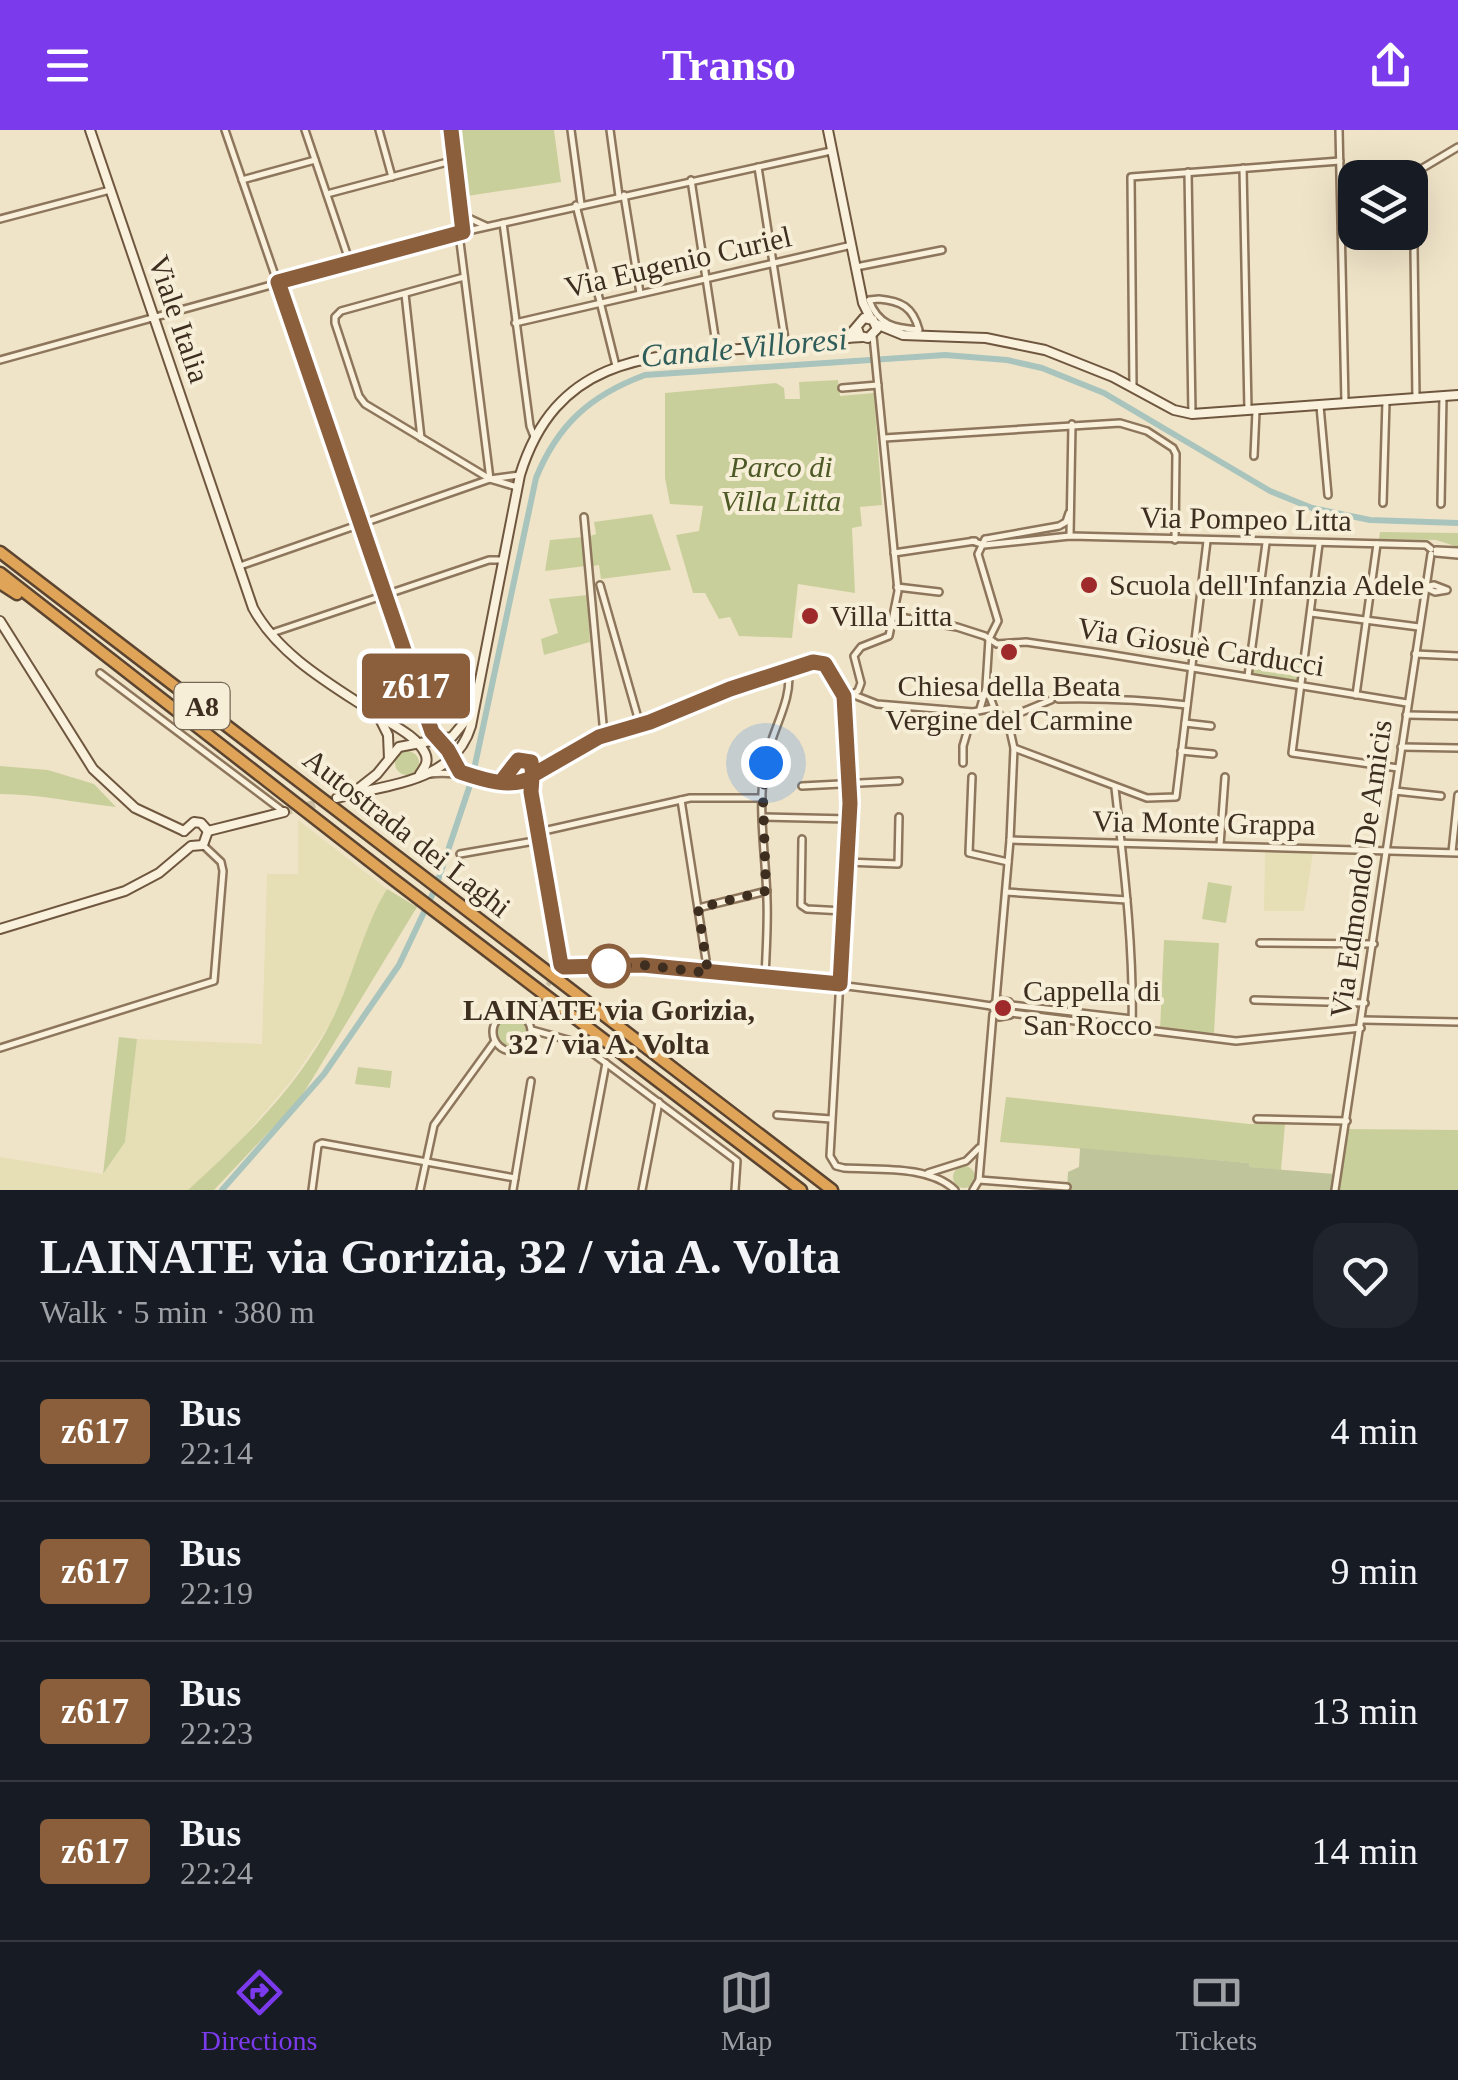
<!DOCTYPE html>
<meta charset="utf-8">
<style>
body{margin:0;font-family:Georgia,serif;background:#20242c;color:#f1f3f6;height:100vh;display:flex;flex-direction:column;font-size:38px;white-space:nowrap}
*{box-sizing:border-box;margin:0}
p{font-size:32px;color:#9ea1a6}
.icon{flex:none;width:55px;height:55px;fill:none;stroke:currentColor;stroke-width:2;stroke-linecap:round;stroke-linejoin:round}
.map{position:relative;height:1060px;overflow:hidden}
.panel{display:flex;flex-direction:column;background:#171b24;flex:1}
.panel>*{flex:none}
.badge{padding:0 20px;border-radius:8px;font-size:35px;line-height:65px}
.tools{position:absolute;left:1338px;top:30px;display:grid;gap:20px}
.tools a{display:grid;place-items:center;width:90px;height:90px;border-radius:20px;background:#171b24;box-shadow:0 10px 40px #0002;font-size:50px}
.you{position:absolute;width:50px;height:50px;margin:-25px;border:8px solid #fff;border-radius:50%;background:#1a73e8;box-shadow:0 0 0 15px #1a73e833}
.map>.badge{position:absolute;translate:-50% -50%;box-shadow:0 0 0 5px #fff}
.round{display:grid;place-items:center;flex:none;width:105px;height:105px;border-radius:30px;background:#20242c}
.head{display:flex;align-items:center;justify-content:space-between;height:170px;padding:0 40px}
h1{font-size:48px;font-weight:700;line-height:75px}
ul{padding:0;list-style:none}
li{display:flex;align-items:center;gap:30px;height:140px;padding:0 40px;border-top:2px solid #363941}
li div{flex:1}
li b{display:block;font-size:38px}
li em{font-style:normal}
li .badge{min-width:110px;font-weight:700;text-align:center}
header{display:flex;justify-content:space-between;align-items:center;height:130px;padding:0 40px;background:#7c3aed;color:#fff;font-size:45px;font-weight:700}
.tabs{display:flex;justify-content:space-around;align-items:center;height:140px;border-top:2px solid #363941;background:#171b24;font-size:28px;color:#9ea1a6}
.tabs a{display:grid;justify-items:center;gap:5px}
.tabs .selected{color:#7c3aed}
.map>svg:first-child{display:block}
.farmland{fill:#e6deb5}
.green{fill:#c9cf9b}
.cemetery{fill:#bfc49a}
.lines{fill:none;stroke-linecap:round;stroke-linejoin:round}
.canal{stroke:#a9c4bc;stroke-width:6}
.street-tunnel{stroke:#ccc0a6;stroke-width:5;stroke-dasharray:5 2.5;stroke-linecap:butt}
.secondary-tunnel{stroke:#ccc0a6;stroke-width:8;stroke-dasharray:8 4;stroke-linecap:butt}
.street-casing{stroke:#8d765c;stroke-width:10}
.secondary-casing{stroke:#6f573f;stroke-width:12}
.highway-casing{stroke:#5b4430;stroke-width:15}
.street{stroke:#faf1dc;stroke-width:5}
.secondary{stroke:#faf1dc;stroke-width:8}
.highway{stroke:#e0a458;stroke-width:10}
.line-casing{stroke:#fff;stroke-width:22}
.line{stroke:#8b5e3c;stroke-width:15}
.walk{stroke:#3d2e20;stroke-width:10;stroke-dasharray:0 18}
.poi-dot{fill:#9e2a2b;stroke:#f7eed8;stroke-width:4}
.stop-dot{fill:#fff;stroke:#8b5e3c;stroke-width:5}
.labels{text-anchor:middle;stroke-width:8;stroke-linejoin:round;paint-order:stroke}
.shield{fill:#f7eed8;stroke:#756857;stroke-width:2.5}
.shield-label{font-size:28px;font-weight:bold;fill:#3d2e20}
.street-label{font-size:30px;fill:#3d2e20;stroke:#f7eed8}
.park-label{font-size:30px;font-style:italic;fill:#4d5a26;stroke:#f7eed8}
.poi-label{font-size:30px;fill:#3d2e20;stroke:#f7eed8;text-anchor:start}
.stop-label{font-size:30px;font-weight:bold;fill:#3d2e20;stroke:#f7eed8}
.water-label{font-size:32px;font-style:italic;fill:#2f5d5a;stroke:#f7eed8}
</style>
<header><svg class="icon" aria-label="menu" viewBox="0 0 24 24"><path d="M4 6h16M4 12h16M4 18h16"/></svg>Transo<svg class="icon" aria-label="share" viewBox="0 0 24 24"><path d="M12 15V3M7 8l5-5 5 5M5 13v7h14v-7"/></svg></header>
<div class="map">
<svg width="1458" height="1060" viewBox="0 0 1458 1060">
<rect width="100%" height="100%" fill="#f0e4c8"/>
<g class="farmland">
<polygon points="298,690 387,759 332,891 292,950 235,1017 188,1060 0,1060 0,1027 103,1044 125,1012 137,909 262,914 267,744 298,744"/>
<polygon points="1265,722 1313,723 1304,781 1264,781"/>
</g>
<g class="green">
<polygon points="454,0 554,0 561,52 467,66"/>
<polygon points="838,250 840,266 874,263 882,375 860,377 862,396 852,398 855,463 798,454 792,508 739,506 730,487 719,489 705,463 693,463 676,405 699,401 703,376 670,374 665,348 665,263 776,253 784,258 785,269 800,269 799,252"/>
<polygon points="652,384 671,440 601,449 599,435 593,436 590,406 596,404 594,392"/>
<polygon points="1380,402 1458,403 1458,417 1436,410 1379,409"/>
<polygon points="583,407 586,436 545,441 550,410"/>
<polygon points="587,465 590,512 544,525 541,509 558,503 549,469"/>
<polygon points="1256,520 1295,525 1293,541 1298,543 1297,552 1252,544"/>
<circle cx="407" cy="633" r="12"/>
<path d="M0,636L48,640L94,654L116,677C77,673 39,664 0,664Z"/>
<polygon points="1208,752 1232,756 1226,793 1202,789"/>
<path d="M387,759L417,777L300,969L214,1060H188C242,1011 301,954 333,888C353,847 363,798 387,759Z"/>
<polygon points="1164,810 1219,813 1214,903 1160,900"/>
<circle cx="513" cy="902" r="17"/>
<polygon points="119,907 137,909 125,1012 103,1044"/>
<polygon points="358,937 392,941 390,958 355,954"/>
<polygon points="1006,967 1249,994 1285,994 1281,1040 1250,1037 1249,1033 1000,1012"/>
<polygon points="1347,999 1458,1000 1458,1060 1337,1060"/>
<circle cx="964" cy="1047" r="11"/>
</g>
<polygon class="cemetery" points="1080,1018 1249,1033 1250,1037 1334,1044 1332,1060 1067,1060 1068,1042 1079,1037"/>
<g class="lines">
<path class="canal" d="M222,1060L324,944L399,835L435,759L472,649L536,348C558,294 591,265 645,245L945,225L1007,230L1042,238L1104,263L1270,361L1312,378L1370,390L1458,393"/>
<polyline class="street-tunnel" points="535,874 560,837"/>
<polyline class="secondary-tunnel" points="284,682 337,668"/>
<defs>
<g id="street">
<polyline points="225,0 432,602 450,623 460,642"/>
<polyline points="305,0 350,133"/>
<polyline points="379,0 392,47"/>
<polyline points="451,0 463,101"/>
<polyline points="571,0 581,74"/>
<polyline points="610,0 619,66"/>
<polyline points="1339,0 1345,272"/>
<polyline points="758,37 786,216"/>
<polyline points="1243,38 1248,280"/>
<polyline points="1188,42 1192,284"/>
<polyline points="1413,44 1416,268"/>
<polyline points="1406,48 1458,17"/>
<polyline points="242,50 315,30"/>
<polyline points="691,50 717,220"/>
<polyline points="327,64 455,30"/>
<polyline points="624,65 640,163"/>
<polyline points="576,75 616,236"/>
<polyline points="462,85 486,96"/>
<polyline points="1341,87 1355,79"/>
<polyline points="0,89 110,60"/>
<polyline points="503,93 530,296 535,309"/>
<polyline points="459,104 490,349"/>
<polyline points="856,137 942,120"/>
<polyline points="464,147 341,181 335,187 335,193 359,266 365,274 490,349 517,357"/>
<polyline points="405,164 421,308"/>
<path d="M879,169C901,171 913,177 919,200C894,198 878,195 869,170Z"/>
<polyline points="515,193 852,115"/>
<polyline points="0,230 463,102 831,21"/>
<polyline points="1133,257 1131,47 1340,31"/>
<polyline points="842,258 878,255"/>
<polyline points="1320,276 1328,365"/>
<polyline points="884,308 1120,293 1147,301 1173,318 1176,324 1175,410"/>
<polyline points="1254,326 1256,281"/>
<polyline points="1383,373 1386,271"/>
<polyline points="1441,374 1443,266"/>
<polyline points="584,387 604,605"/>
<polyline points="1070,406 1072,294"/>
<polyline points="985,409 978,424 998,491 989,509 986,556 994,578 1009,596 1014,618 1010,710 996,870"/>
<polyline points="986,409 1059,396 1066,392 1069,383"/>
<polyline points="972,411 984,415 1070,406 1426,415 1431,419"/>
<polyline points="1319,414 1292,623 1398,638"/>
<polyline points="1436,420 1458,421"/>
<polyline points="894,423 975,411"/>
<polyline points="1436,423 1458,425"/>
<polyline points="240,436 490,349 520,345"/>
<polyline points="600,455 640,595"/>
<polygon points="1434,455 1447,460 1435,462 1424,457"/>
<polyline points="897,457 939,462"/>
<polyline points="1311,483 1419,497"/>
<polyline points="894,486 957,497 985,506 997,514 1026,512 1101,523 1407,573"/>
<polyline points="272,503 489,430 503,430"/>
<polyline points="1415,524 1458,526"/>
<polyline points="100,543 284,682"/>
<polyline points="1248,546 1266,413"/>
<path d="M844,565L850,673L830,1026L836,1036L844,1038C878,1040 929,1035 955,1060"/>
<polyline points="854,565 877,574 973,582 993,578"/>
<polyline points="1356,565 1377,414"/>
<path d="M1058,569C1101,568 1144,570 1187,575"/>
<polyline points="980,579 986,558"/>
<polyline points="1406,585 1458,586"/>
<polyline points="1005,589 1051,570"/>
<polyline points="1185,593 1211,596"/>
<polyline points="1401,617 1458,618"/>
<polyline points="1014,618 1147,668 1176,667 1207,411"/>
<polyline points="1181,621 1213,624"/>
<polyline points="963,633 963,616 973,582"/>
<path d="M430,644C453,641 468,647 489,651C501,654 512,649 523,652L532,647L533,636L528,630H518L509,644L497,652"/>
<polyline points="533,645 604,605 650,592 730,559 813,532 829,536 841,564 849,566 858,561 861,553 854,526 861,517 889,506 898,461 873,206"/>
<polyline points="532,647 531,657 560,836"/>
<polyline points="972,647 969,723 1008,732"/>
<polyline points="802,656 899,651"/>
<path d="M1115,658C1124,738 1134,818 1132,899"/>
<polyline points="1395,661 1441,666"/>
<polyline points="681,670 708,843"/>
<polyline points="763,687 849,689"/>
<polyline points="539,702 690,668 762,668"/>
<polyline points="802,709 801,775 807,779 844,781"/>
<polyline points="1010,710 1458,723"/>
<polyline points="1220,715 1225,647"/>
<polyline points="1452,722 1458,665"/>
<polyline points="460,724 540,710"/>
<polyline points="846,732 898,734 899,687"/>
<polyline points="1006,762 1127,770"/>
<polyline points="698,778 767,761"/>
<polyline points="1260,813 1374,814"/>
<path d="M561,835C583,845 626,834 653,836C766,846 878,858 991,876"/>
<path d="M765,848C766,822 768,796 767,770C766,723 755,669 768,623C774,597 793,567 788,541"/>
<polyline points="1254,870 1365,873"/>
<polyline points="1011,875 1132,889"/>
<polyline points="991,876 998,870 1009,872 1010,885 999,887"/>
<circle cx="512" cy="902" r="19"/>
<polyline points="1011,883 1236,911 1361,898"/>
<polyline points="524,886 535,874"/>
<polyline points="1363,890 1458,892"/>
<polyline points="532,900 579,913 737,1031 735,1060"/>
<polyline points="0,918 214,851 223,741 221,732 203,715"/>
<polyline points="777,985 831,989"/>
<polyline points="1257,989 1347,991"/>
<polyline points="928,1043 966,1031 979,1018"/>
<polyline points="979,1050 1067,1057"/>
<polyline points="312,1060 318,1015 322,1013 515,1048"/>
<polyline points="420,1060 434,995 495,911"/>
<polyline points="513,1060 531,951"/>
<polyline points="582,1060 606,933"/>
<polyline points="642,1060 659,972"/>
<polyline points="973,1060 979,1050 993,884"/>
<polyline points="1335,1060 1431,424"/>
</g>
<g id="secondary">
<path d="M90,0L253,478C279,526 332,555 376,584C392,595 416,605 425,623C429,631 425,637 420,644"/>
<polyline points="828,0 863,173 871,189"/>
<polyline points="876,194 903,205 986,208 1045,220 1113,247 1174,280 1192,284 1458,265"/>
<polyline points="847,208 864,188 873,190 877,199 868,208 860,206 857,198"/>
<polyline points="0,491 93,639 135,678 184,701"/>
<polyline points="380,589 388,605 389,629"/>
<polyline points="358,659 377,644 399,617 452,607 472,583"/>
<path d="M337,668C386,654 454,653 471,596L520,345C559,218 662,225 771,217C801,215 833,208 863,207"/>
<polyline points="184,701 194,692 201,693 208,701"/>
<polyline points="208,701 284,682"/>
<polyline points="0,799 125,761 159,743 191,716 203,715 208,701"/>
</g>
<g id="highway">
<polyline points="0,422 832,1060"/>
<polyline points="0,443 389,746 801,1060"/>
<polyline points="0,453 17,464"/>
</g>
</defs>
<use href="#street" class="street-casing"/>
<use href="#secondary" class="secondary-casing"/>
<use href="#highway" class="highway-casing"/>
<use href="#street" class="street"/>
<use href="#secondary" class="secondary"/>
<use href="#highway" class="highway"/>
</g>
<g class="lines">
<defs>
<path id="line" d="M451,0L463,102L278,152L432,602L448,620L460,642C481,649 512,660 532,647L531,662L561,835L564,837L642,835L840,854L850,673L844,566L825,534L813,532L730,559L650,592L599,607L533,645L531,632L518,630L504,648"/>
</defs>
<use href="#line" class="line-casing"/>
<use href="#line" class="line"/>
<polyline class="walk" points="609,836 642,835 708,843 698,778 766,761 763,668 766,633"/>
</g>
<g class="poi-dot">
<circle cx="1089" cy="455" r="10"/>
<circle cx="810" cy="486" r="10"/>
<circle cx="1009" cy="522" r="10"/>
<circle cx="1003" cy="878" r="10"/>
</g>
<circle class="stop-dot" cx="609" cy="836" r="20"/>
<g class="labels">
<rect class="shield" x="174.5" y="553" width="55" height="46" rx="8"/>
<g class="shield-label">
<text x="202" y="586">A8</text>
</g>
<g class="street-label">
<text transform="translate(678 132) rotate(-13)" y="10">Via Eugenio Curiel</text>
<text transform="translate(179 189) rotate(71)" y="10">Viale Italia</text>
<text transform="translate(1246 389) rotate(1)" y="10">Via Pompeo Litta</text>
<text transform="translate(1201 517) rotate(9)" y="10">Via Giosuè Carducci</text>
<text transform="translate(1204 693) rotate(1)" y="10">Via Monte Grappa</text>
<text transform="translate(407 703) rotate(38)" y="10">Autostrada dei Laghi</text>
<text transform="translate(1361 739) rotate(-82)" y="10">Via Edmondo De Amicis</text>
</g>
<g class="park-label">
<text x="781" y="347">Parco di<tspan x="781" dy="34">Villa Litta</tspan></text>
</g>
<g class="poi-label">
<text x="1109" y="465">Scuola dell'Infanzia Adele</text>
<text x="830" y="496">Villa Litta</text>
<text x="1009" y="566" text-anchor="middle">Chiesa della Beata<tspan x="1009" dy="34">Vergine del Carmine</tspan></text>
<text x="1023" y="871">Cappella di<tspan x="1023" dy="34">San Rocco</tspan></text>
</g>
<g class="stop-label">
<text x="609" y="890">LAINATE via Gorizia,<tspan x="609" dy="34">32 / via A. Volta</tspan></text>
</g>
<g class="water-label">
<text transform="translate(744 217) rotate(-5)" y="11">Canale Villoresi</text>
</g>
</g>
</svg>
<div class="tools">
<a><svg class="icon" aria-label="layers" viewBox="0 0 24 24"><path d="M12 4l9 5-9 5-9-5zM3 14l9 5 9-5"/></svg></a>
</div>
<div class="you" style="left:766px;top:633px"></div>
<b class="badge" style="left:416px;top:556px;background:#8b5e3c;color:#fff">z617</b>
</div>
<section class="panel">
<div class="head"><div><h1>LAINATE via Gorizia, 32 / via A. Volta</h1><p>Walk · 5 min · 380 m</p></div><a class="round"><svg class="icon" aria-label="heart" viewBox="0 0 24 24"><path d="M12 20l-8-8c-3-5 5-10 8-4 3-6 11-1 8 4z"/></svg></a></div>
<ul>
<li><span class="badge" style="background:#8b5e3c;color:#fff">z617</span><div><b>Bus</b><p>22:14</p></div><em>4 min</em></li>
<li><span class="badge" style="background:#8b5e3c;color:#fff">z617</span><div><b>Bus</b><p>22:19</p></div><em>9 min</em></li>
<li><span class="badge" style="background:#8b5e3c;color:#fff">z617</span><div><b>Bus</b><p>22:23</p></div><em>13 min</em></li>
<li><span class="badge" style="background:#8b5e3c;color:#fff">z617</span><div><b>Bus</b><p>22:24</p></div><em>14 min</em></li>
</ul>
</section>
<nav class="tabs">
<a class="selected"><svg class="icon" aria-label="directions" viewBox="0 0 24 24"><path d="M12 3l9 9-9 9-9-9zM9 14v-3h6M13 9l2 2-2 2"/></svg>Directions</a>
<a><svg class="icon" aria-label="map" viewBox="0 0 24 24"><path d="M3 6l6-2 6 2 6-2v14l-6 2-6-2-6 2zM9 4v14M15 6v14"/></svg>Map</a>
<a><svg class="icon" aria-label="tickets" viewBox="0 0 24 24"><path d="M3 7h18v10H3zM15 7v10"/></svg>Tickets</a>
</nav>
